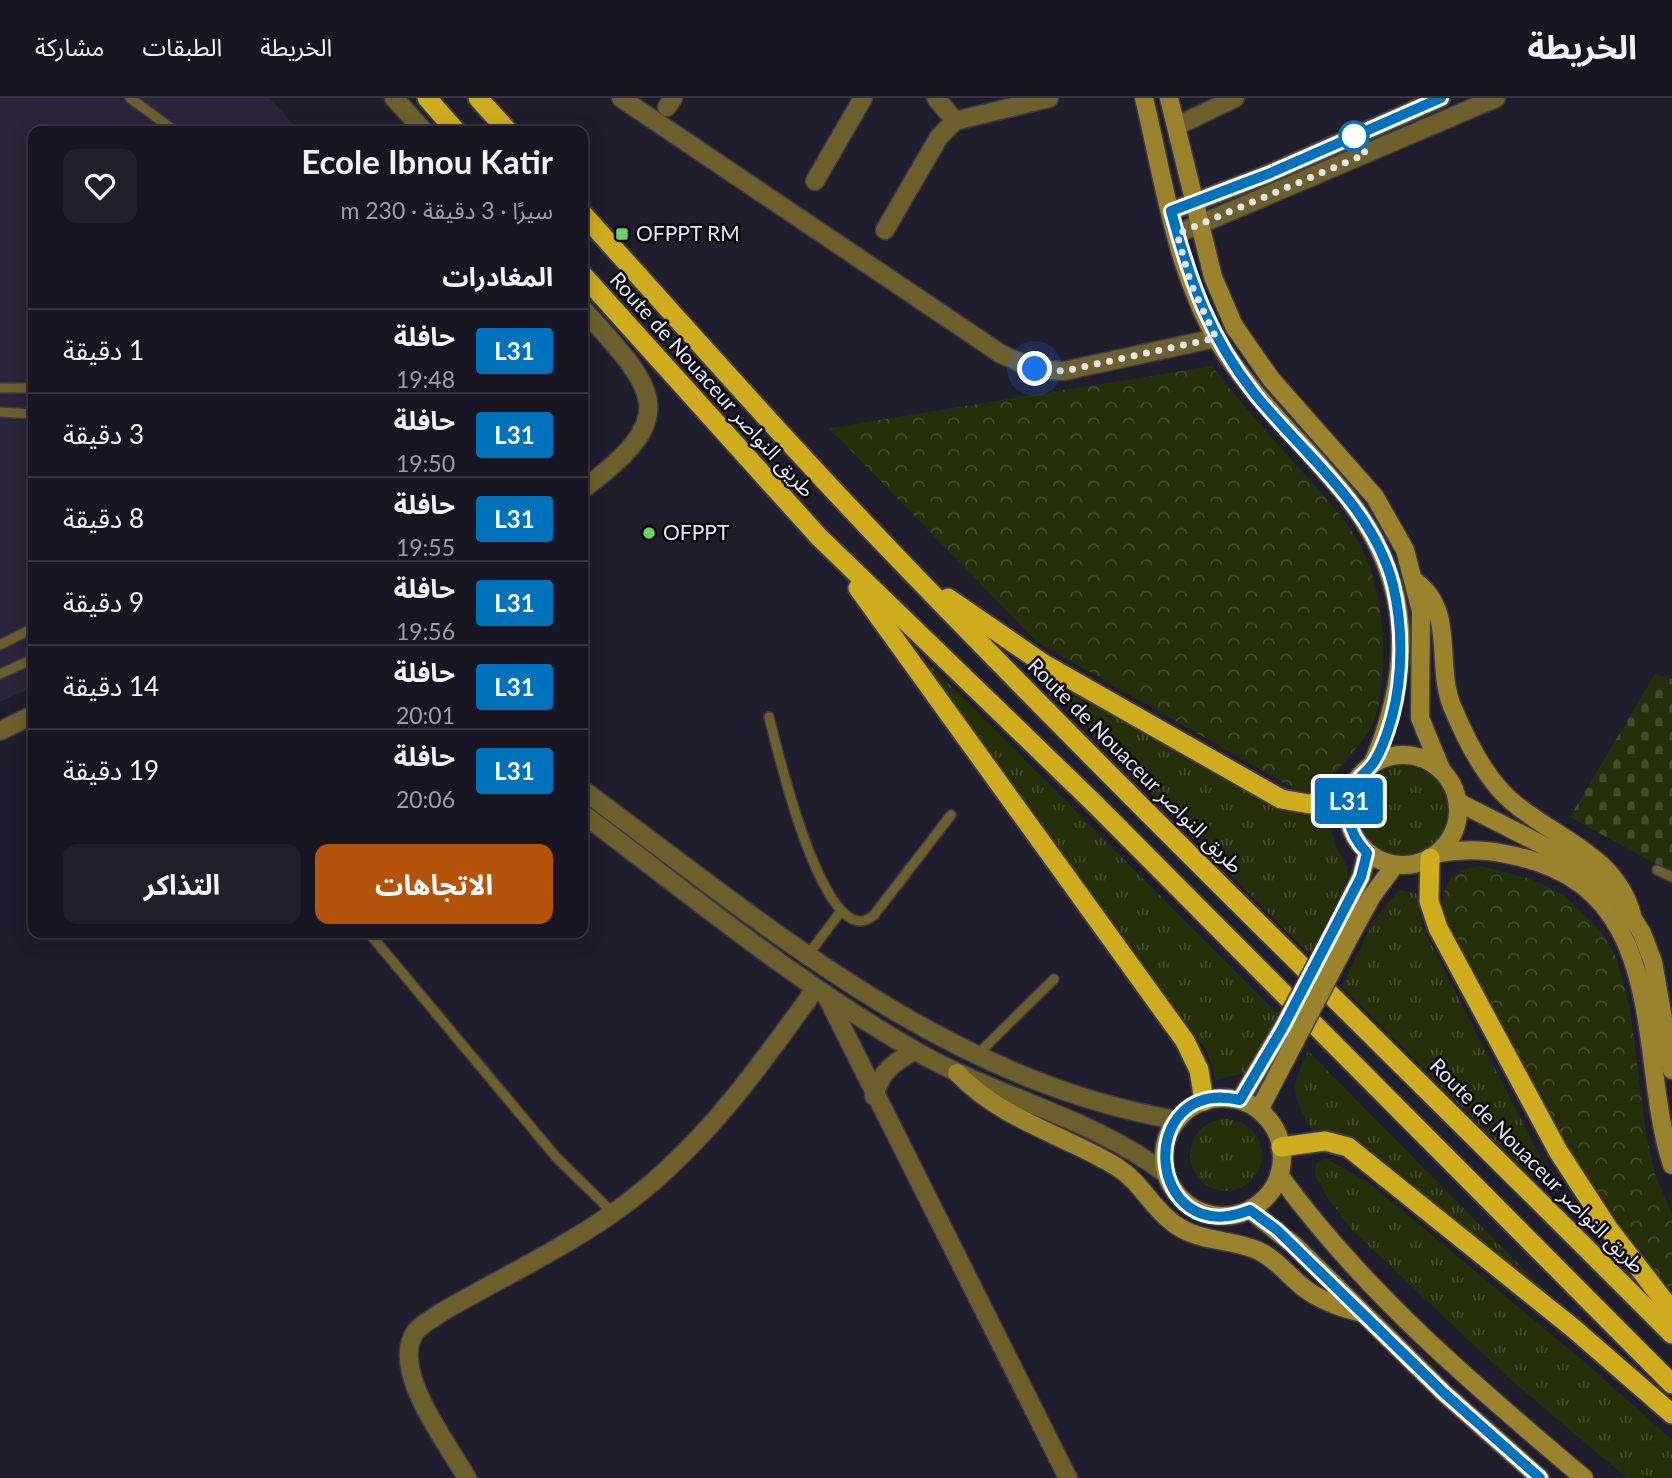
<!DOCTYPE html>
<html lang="ar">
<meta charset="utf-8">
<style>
body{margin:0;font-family:Lato,"Noto Sans Arabic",sans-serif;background:#211f2a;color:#f1f3f6;direction:rtl;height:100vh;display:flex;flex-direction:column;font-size:26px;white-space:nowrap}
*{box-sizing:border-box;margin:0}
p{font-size:23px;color:#9f9fa5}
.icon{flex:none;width:38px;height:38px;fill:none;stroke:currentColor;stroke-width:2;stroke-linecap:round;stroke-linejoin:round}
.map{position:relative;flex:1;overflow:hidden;direction:ltr}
.sheet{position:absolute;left:28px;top:28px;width:560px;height:812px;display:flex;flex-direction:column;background:#181622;border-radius:14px;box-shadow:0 4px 18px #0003,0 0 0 2px #363540;direction:rtl}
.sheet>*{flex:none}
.badge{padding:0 14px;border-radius:5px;font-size:24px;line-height:46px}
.you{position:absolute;width:35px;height:35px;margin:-18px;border:5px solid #fff;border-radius:50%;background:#1a73e8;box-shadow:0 0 0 10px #1a73e833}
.map>.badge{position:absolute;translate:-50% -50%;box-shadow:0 0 0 4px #fff}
h2{padding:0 35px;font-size:26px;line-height:63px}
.round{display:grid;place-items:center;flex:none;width:74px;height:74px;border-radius:14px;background:#211f2a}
.summary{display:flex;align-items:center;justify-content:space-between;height:119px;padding:0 35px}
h1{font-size:33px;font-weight:700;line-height:52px}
.action{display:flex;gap:14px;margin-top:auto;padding:14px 35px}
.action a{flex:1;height:80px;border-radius:14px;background:#b45309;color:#fff;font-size:28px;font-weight:700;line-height:80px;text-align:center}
.action a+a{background:#211f2a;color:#f1f3f6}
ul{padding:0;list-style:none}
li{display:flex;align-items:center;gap:21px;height:84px;padding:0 35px;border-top:2px solid #363540}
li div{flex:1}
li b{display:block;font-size:26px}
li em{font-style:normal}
li .badge{min-width:77px;font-weight:700;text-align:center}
header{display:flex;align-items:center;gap:42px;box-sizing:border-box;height:98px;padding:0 35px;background:#181622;border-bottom:2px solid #363540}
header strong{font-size:33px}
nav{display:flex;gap:38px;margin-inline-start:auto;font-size:24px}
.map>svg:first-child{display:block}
.built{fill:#2a253b}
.grass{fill:url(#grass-tufts)}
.forest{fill:url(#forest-crowns)}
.cemetery{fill:url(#cemetery-stones)}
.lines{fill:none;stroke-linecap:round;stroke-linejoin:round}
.service-casing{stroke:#3c3948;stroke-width:12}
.minor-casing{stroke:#3c3948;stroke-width:21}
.tertiary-casing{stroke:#3c3948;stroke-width:21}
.secondary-casing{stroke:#3c3948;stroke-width:21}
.trunk-casing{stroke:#3c3948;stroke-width:23}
.service{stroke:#6e602d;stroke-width:9}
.minor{stroke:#6e602d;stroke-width:18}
.tertiary{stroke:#6e602d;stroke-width:18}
.secondary{stroke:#9b832d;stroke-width:18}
.trunk{stroke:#ceac1e;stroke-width:19}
.secondary-bridge-casing{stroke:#3c3948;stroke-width:21;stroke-linecap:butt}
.secondary-bridge{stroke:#9b832d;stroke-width:18}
.line-casing{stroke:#fff;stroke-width:16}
.line{stroke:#0072bc;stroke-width:10}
.walk{stroke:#e6e4f0;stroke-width:7;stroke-dasharray:0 12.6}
.stop-dot{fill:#fff;stroke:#0072bc;stroke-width:3.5}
.poi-dot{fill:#6ad364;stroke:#0a080f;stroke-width:2.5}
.labels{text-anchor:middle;stroke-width:5;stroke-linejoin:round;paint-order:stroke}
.poi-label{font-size:21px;fill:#e6e4f0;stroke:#0a080f;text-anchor:start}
.street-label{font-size:21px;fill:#e6e4f0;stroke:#0a080f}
</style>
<header>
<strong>الخريطة</strong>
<nav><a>الخريطة</a><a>الطبقات</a><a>مشاركة</a></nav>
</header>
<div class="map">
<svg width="1672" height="1380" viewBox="0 0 1672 1380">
<defs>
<pattern id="grass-tufts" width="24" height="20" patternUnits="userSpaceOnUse" patternTransform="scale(1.75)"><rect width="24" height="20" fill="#252f0a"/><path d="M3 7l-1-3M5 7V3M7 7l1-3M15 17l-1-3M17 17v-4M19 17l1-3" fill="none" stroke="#454d2e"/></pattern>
<pattern id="forest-crowns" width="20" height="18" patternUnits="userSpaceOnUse" patternTransform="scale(1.75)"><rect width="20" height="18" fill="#252f0a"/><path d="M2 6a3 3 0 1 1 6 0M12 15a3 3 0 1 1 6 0" fill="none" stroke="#454d2e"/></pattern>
<pattern id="cemetery-stones" width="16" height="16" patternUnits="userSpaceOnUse" patternTransform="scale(1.75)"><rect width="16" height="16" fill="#252f0a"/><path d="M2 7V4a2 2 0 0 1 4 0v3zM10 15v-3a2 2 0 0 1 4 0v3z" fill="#454d2e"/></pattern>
</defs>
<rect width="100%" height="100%" fill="#201d2d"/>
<polygon class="built" points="0,0 270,0 299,33 33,33 33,589 0,604"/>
<g class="grass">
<polygon points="920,557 1281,919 1248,974 1216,982 1207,954"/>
<polygon points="1022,560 1095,605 1278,710 1305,718 1327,717 1336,748 1347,769 1347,779 1336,810 1311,858 1021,564"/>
<circle cx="1403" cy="713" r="45"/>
<polygon points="1399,792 1416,795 1422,829 1544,1066 1543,1076 1539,1078 1527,1075 1342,889 1373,823"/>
<path d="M1308,953L1558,1206L1356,1044L1339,1035L1312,1032C1291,995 1290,991 1308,953Z"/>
<circle cx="1226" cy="1057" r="36"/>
<polygon points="1325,1060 1368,1084 1587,1266 1672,1342 1672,1380 1627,1380 1511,1282 1353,1133 1327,1099 1315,1078 1316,1066"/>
</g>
<g class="forest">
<path d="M1212,268C1239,303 1268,336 1298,369C1323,397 1350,423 1365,457C1380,491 1384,530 1383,567C1381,611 1377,629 1346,662C1329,679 1322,703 1293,690L1037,544L829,330Z"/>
<path d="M1481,768L1531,781L1565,798L1602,834L1617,861L1630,910L1646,1036L1655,1076L1672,1116V1193L1602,1110L1516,964L1444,818C1438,790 1451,770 1481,768Z"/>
</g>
<polygon class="cemetery" points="1655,576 1672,581 1672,775 1570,719"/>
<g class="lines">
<defs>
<g id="service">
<polyline points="130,0 175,33"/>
<polyline points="0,290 33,290"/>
<polyline points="0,314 33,316"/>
<polyline points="0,547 33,530"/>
<polyline points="0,576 33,561"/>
<path d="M769,619C776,646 825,861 874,817L951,717"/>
<polyline points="1657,772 1672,779"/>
<polyline points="369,835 556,1059 613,1115"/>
<polyline points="808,857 841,813"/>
<polyline points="977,957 1054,881"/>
</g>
<g id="minor">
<polyline points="621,0 1001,256 1035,271 1064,273 1216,240"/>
<polyline points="936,0 955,23"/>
<polyline points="667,9 673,0"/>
<polyline points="1177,28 1235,0"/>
<polyline points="815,83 863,0"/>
<polyline points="1171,113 1268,76 1441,0"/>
<polyline points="885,132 939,39 955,23 1049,0"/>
<polyline points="1177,136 1496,0"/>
<polyline points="826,897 1068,1380"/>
<path d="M467,1380C448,1346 388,1270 416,1233C422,1226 435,1219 442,1214C499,1181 560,1152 613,1115C698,1056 757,972 816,890"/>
</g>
<g id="tertiary">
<polyline points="394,0 424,33"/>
<path d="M583,211C654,291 685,316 583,391"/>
<polyline points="0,633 33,617"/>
<path d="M583,692C765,826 947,984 1177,1022"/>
<path d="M583,716C691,797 797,885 914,952C995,999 1092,1019 1166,1076"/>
<path d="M874,998C881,974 893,964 915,953"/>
</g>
<g id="secondary">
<path d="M1144,0C1163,79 1175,167 1215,238C1250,299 1303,344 1346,398C1413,482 1414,571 1372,667"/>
<polyline points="1169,0 1213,179 1234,228 1271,281 1375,399 1405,452 1421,513 1420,620 1441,671"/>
<path d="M1416,484C1456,514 1435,566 1452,608C1466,642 1486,683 1515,706C1559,742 1616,758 1632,817"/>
<circle cx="1403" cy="712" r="55"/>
<polyline points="1458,704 1584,768 1622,803 1642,835 1653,864 1672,972"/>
<path d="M1438,755C1474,749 1502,753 1537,764C1669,807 1638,963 1672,1067"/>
<polyline points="1335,832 1361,779 1367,755"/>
<polyline points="1350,838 1372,798 1395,767"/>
<path d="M957,975C1005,1024 1061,1035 1117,1069C1141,1084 1151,1109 1173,1125C1199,1145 1231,1140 1259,1153C1276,1161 1289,1178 1304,1190C1321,1203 1341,1210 1362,1215"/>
<circle cx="1223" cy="1059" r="59"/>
<polyline points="1240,1002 1282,931"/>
<polyline points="1259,1012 1293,947"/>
<path d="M1279,1077C1363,1193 1475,1288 1584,1380"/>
<polyline points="1250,1112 1294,1147 1444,1295 1540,1380"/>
</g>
<g id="trunk">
<polyline points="427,0 456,33"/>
<polyline points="478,0 508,33"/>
<path d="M583,116C691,236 799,358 912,475C1161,733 1419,982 1672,1236"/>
<polyline points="583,177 819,439 1095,706 1672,1286"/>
<polyline points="858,490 1185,943 1199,972 1204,1003"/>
<polyline points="948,500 1044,566 1281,701 1309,706 1351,696"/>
<polyline points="1430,760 1429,803 1438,830 1558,1053 1608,1130 1672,1213"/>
<polyline points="1281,1049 1325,1043 1348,1049 1573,1230 1672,1316"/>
</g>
</defs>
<use href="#service" class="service-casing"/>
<use href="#minor" class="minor-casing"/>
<use href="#tertiary" class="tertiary-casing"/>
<use href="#secondary" class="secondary-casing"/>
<use href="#trunk" class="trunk-casing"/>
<use href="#service" class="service"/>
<use href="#minor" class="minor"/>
<use href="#tertiary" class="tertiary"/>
<use href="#secondary" class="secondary"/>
<use href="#trunk" class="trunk"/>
<defs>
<g id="secondary-bridge">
<polyline points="1282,931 1335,832"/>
<polyline points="1293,947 1350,838"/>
</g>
</defs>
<use href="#secondary-bridge" class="secondary-bridge-casing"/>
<use href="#secondary-bridge" class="secondary-bridge"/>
</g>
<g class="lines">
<defs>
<path id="line" d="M1441,0L1268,76L1171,113C1190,183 1209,238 1254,295C1303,356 1373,408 1393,487C1403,528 1403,578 1392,619C1388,633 1381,656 1371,668C1367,673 1361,677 1357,683C1341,707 1348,736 1367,755L1361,779L1282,931L1240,1002C1133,978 1145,1154 1250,1112L1277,1132L1444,1295L1540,1380"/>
</defs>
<use href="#line" class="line-casing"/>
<use href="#line" class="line"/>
<polyline class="walk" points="1035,271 1064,273 1216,240 1191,186 1177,136 1366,56 1354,38"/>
</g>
<circle class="stop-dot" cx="1354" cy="38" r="14"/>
<g class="poi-dot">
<rect x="615" y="129" width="14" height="14" rx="3.5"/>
<circle cx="649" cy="435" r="7"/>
</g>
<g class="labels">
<g class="poi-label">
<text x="636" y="143">OFPPT RM</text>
<text x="663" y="442">OFPPT</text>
</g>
<g class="street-label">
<text transform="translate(712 287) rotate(48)" y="7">Route de Nouaceur طريق النواصر</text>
<text transform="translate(1135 668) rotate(45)" y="7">Route de Nouaceur طريق النواصر</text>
<text transform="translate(1537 1068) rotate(45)" y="7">Route de Nouaceur طريق النواصر</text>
</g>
</g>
</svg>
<div class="you" style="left:1035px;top:271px"></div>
<b class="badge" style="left:1349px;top:703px;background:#0072bc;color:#fff">L31</b>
<section class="sheet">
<div class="summary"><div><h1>Ecole Ibnou Katir</h1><p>سيرًا · 3 دقيقة · 230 m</p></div><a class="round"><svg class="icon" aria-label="heart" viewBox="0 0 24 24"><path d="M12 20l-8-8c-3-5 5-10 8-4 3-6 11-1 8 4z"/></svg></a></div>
<h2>المغادرات</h2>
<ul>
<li><span class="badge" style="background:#0072bc;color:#fff">L31</span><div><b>حافلة</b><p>19:48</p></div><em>1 دقيقة</em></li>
<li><span class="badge" style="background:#0072bc;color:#fff">L31</span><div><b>حافلة</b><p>19:50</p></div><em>3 دقيقة</em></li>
<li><span class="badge" style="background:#0072bc;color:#fff">L31</span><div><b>حافلة</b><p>19:55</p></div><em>8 دقيقة</em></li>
<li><span class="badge" style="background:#0072bc;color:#fff">L31</span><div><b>حافلة</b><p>19:56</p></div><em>9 دقيقة</em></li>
<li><span class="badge" style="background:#0072bc;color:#fff">L31</span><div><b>حافلة</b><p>20:01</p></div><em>14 دقيقة</em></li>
<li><span class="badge" style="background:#0072bc;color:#fff">L31</span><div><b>حافلة</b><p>20:06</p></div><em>19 دقيقة</em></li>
</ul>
<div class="action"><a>الاتجاهات</a><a>التذاكر</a></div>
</section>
</div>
